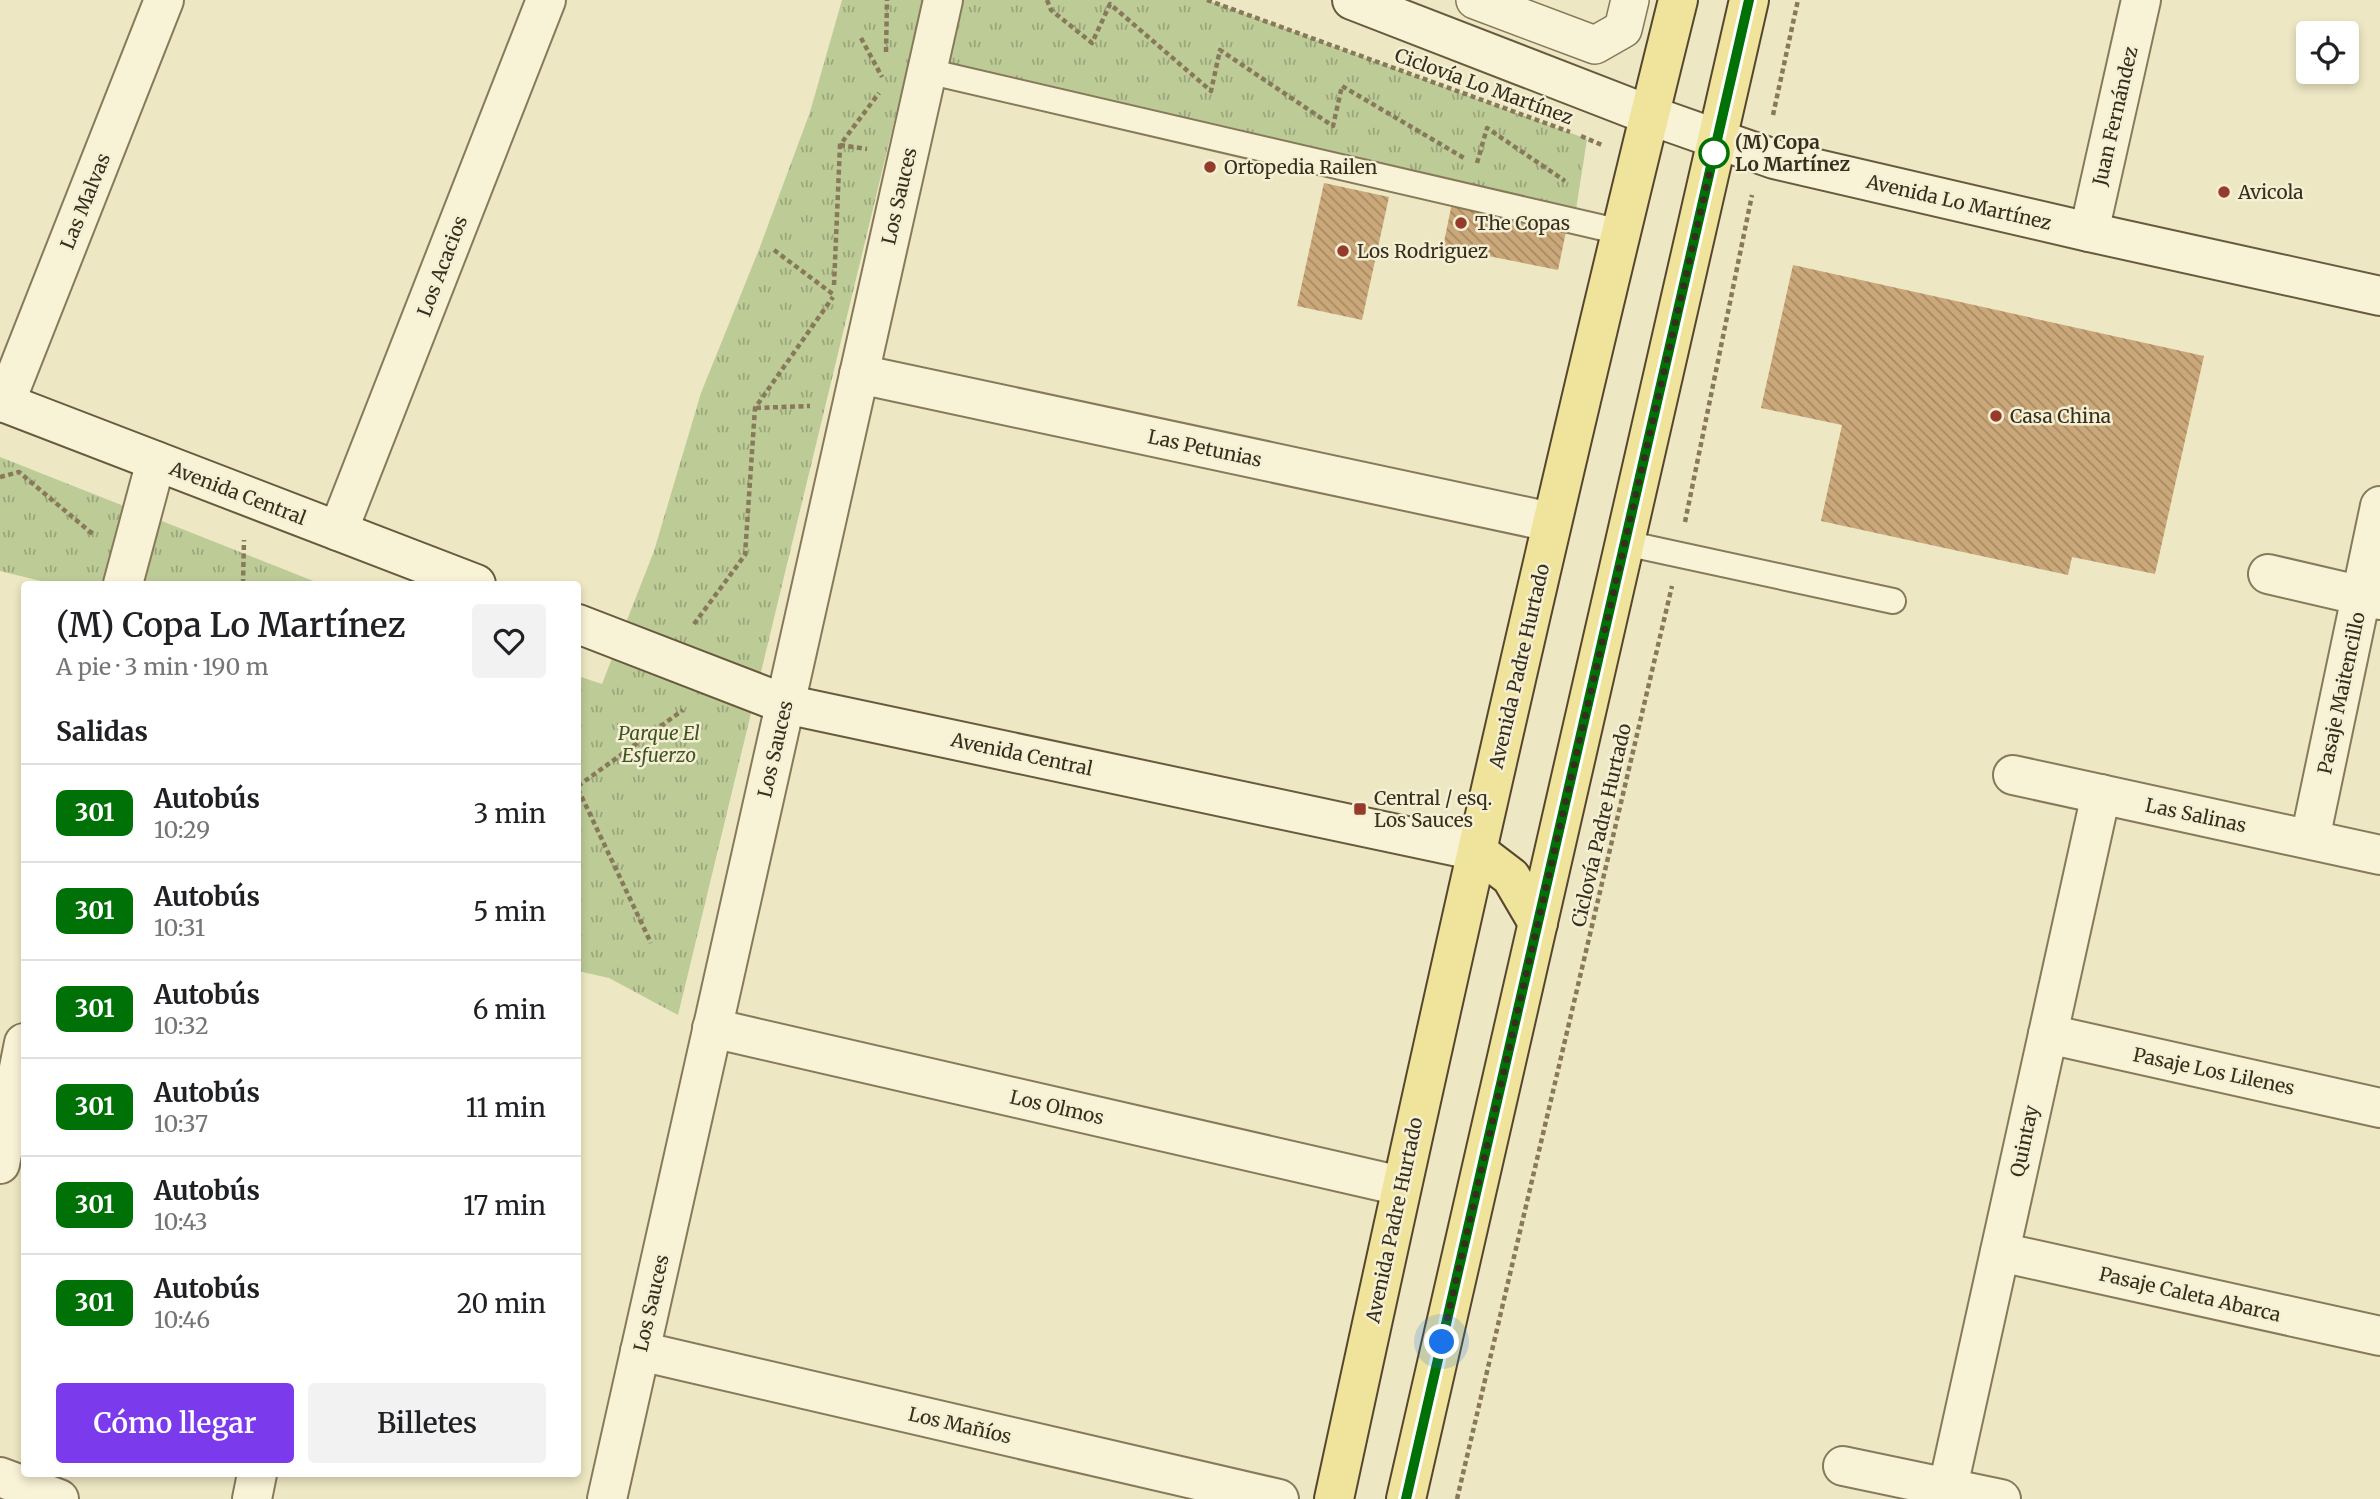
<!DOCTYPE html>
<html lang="es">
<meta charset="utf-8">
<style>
body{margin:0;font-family:Merriweather,serif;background:#f2f2f2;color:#202124;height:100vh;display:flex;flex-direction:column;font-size:26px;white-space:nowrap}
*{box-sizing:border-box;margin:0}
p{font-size:23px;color:#757577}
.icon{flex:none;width:38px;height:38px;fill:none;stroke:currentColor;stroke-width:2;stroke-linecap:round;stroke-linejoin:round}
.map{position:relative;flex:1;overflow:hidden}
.sheet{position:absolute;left:21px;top:581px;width:560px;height:896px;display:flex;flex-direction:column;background:#fff;border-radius:7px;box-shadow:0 4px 10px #0003}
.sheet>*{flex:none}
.badge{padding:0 14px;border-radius:10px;font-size:24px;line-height:46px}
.controls{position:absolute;left:2296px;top:21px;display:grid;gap:14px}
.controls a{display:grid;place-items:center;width:63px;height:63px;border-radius:7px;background:#fff;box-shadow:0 4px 10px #0003;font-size:35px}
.you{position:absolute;width:35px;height:35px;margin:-18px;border:5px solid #fff;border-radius:50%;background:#1a73e8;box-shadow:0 0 0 10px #1a73e833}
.map>.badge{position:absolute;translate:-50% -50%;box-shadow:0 0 0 4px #fff}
h2{padding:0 35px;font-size:26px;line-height:63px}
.round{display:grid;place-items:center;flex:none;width:74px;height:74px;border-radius:7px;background:#f2f2f2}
.overview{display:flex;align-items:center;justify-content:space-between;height:119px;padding:0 35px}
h1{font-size:33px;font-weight:600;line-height:52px}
.primary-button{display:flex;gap:14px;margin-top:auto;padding:14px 35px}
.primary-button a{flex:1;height:80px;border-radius:7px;background:#7c3aed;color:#fff;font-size:28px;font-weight:600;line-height:80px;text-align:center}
.primary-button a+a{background:#f2f2f2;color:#202124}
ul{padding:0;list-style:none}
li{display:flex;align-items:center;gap:21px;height:98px;padding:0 35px;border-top:2px solid #e0e0e0}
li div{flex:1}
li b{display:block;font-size:26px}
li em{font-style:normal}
li .badge{min-width:77px;font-weight:700;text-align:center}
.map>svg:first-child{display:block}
.park{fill:url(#park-tufts)}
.building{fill:url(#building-back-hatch)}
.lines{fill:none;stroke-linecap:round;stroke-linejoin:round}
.service-casing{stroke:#87795a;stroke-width:28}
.pedestrian-casing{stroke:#87795a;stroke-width:40}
.minor-casing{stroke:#87795a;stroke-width:42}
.tertiary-casing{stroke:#87795a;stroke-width:42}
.secondary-casing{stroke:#695a3e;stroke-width:42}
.primary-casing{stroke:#55462f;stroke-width:42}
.path{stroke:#87795a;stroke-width:4.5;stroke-dasharray:5 3.5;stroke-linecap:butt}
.service{stroke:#f8f3d6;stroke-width:24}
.pedestrian{stroke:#f8f3d6;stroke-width:37}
.minor{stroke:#f8f3d6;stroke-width:38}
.tertiary{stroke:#f8f3d6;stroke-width:38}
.secondary{stroke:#f8f3d6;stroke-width:38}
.primary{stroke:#f0e39c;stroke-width:38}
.line-casing{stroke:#fff;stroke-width:16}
.line{stroke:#007106;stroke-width:10}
.walk{stroke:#372e1e;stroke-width:7;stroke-dasharray:0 12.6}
.stop-dot{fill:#fff;stroke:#007106;stroke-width:3.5}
.poi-dot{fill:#953b2b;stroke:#f5f0d3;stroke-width:2.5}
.labels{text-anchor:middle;stroke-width:5;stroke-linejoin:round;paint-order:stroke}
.street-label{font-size:19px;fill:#372e1e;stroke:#f5f0d3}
.stop-label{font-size:19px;font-weight:bold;fill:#372e1e;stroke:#f5f0d3;text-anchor:start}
.poi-label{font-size:19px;fill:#372e1e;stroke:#f5f0d3;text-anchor:start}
.park-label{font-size:19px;font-style:italic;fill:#415325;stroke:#f5f0d3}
</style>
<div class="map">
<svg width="2380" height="1499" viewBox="0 0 2380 1499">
<defs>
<pattern id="park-tufts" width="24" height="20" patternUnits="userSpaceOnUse" patternTransform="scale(1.75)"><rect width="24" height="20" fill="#bdcb97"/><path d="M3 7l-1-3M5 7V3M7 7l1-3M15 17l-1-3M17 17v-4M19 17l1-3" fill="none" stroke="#9aa57b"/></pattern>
<pattern id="building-back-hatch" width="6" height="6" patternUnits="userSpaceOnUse" patternTransform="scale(1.75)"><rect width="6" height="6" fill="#cba87a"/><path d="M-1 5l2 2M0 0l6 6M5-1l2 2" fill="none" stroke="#a68963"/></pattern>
</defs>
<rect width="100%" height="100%" fill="#ede7c3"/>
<g class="park">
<polygon points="842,0 1207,0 1587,139 1575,216 1034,85 908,64 678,1015 609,978 578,971 578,676 602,684 654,551 701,393 760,247 810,112"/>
<polygon points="0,457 321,584 53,584 0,571"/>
</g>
<g class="building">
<polygon points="1324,183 1389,197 1362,320 1297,306"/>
<polygon points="1452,203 1567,227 1558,270 1443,247"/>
<polygon points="1793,265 2204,356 2155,574 2072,557 2068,575 1821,521 1842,425 1761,408"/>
</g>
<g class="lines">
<defs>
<g id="service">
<polyline points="927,71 1621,232"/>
<polyline points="1625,543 1893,601"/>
</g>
<polyline id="pedestrian" points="1475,0 1595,45 1623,29 1630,0"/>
<g id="minor">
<polyline points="2089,232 2141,0"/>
<polyline points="859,374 1551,522"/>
<polyline points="5,403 164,0"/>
<polyline points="338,531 546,0"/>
<polyline points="2268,574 2380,600"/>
<polyline points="123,584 156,461"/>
<polyline points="2013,775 2380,855"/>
<polyline points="2310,839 2380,506"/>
<polyline points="712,1028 1401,1186"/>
<polyline points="2048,1034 2380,1108"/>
<polyline points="0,1164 24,1043"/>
<polyline points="2000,1252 2380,1336"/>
<polyline points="640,1351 1279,1499"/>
<polyline points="1843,1466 2001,1499"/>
<polyline points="1948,1487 2101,794"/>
<polyline points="252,1499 257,1474"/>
<polyline points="607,1499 943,0"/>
</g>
<polyline id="tertiary" points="0,1477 59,1499"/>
<g id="secondary">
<polyline points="1352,0 1649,115 1774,159 2089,232 2380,296"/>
<polyline points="0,401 476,584"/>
<polyline points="578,624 785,704 1477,851"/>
</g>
<g id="primary">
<polyline points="1477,851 1511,877 1538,923"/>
<path d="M1334,1499C1442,998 1554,498 1678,0"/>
<polyline points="1406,1499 1749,0"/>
</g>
</defs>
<use href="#service" class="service-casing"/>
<use href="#pedestrian" class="pedestrian-casing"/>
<use href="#minor" class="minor-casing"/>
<use href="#tertiary" class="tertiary-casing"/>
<use href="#secondary" class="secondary-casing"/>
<use href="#primary" class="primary-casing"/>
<g class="path">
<polyline points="1047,0 1051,10 1092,43 1110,4 1211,91 1220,50 1333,126 1342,86 1464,158"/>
<polyline points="1207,0 1570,132"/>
<polyline points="861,38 882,77"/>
<polyline points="886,52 887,0"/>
<polyline points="1773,115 1798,0"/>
<polyline points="1581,136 1602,145"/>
<polyline points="840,145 867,149"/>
<polyline points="1477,163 1487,128 1565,181"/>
<polyline points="774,250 834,295"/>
<polyline points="834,285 840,145 879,93"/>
<polyline points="756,408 810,406"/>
<polyline points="0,477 19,472 95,536"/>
<polyline points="1685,522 1752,195"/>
<polyline points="243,584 244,540"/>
<polyline points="694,624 745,555 755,408 833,297"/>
<polyline points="578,786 683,710"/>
<polyline points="578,789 651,943"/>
<polyline points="1457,1499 1672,586"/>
</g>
<use href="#service" class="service"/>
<use href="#pedestrian" class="pedestrian"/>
<use href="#minor" class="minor"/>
<use href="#tertiary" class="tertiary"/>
<use href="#secondary" class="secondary"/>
<use href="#primary" class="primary"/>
</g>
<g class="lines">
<defs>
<polyline id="line" points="1406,1499 1749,0"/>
</defs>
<use href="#line" class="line-casing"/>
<use href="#line" class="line"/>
<polyline class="walk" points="1442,1342 1714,153"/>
</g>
<circle class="stop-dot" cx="1714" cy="153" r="14"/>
<g class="poi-dot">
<circle cx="1210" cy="167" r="7"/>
<circle cx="2224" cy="192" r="7"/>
<circle cx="1461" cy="223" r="7"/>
<circle cx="1343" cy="251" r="7"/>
<circle cx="1996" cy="416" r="7"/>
<rect x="1353" y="802" width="14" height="14" rx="3.5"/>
</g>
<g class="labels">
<g class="street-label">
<text transform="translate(1484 86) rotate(20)" y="7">Ciclovía Lo Martínez</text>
<text transform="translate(2115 116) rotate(-77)" y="7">Juan Fernández</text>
<text transform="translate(899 196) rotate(-77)" y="7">Los Sauces</text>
<text transform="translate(85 201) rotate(-68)" y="7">Las Malvas</text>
<text transform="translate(1959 202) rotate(13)" y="7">Avenida Lo Martínez</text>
<text transform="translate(442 266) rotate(-69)" y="7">Los Acacios</text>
<text transform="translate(1205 448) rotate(12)" y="7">Las Petunias</text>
<text transform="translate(238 493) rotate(21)" y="7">Avenida Central</text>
<text transform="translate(1519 666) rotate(-77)" y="7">Avenida Padre Hurtado</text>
<text transform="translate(2341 693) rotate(-78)" y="7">Pasaje Maitencillo</text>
<text transform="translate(775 749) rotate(-77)" y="7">Los Sauces</text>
<text transform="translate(1022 754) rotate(12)" y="7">Avenida Central</text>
<text transform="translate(2196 815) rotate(12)" y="7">Las Salinas</text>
<text transform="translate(1601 825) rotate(-77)" y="7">Ciclovía Padre Hurtado</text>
<text transform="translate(2214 1071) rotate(12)" y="7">Pasaje Los Lilenes</text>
<text transform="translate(1057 1107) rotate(13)" y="7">Los Olmos</text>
<text transform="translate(2024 1141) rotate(-78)" y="7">Quintay</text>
<text transform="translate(1394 1220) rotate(-78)" y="7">Avenida Padre Hurtado</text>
<text transform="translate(2190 1294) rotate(13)" y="7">Pasaje Caleta Abarca</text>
<text transform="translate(651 1303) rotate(-77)" y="7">Los Sauces</text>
<text transform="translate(960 1425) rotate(13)" y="7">Los Mañíos</text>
</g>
<g class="stop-label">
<text x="1735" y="149">(M) Copa<tspan x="1735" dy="22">Lo Martínez</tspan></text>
</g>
<g class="poi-label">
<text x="1224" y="174">Ortopedia Railen</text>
<text x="2238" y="199">Avicola</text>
<text x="1475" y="230">The Copas</text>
<text x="1357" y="258">Los Rodriguez</text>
<text x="2010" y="423">Casa China</text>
<text x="1374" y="805">Central / esq.<tspan x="1374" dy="22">Los Sauces</tspan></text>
</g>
<g class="park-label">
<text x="659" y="740">Parque El<tspan x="659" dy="22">Esfuerzo</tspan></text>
</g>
</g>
</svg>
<div class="controls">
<a><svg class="icon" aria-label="locate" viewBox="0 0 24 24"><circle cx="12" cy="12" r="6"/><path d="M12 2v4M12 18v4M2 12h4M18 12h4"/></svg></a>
</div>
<div class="you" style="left:1442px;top:1342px"></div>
<section class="sheet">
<div class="overview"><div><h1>(M) Copa Lo Martínez</h1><p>A pie · 3 min · 190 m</p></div><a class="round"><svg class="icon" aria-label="heart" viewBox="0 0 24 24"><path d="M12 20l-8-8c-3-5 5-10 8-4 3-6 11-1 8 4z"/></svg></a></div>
<h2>Salidas</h2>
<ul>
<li><span class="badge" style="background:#007106;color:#fff">301</span><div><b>Autobús</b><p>10:29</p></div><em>3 min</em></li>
<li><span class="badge" style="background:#007106;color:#fff">301</span><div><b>Autobús</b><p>10:31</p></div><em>5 min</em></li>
<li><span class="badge" style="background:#007106;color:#fff">301</span><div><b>Autobús</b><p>10:32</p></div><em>6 min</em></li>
<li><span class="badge" style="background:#007106;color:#fff">301</span><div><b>Autobús</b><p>10:37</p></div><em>11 min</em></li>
<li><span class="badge" style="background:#007106;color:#fff">301</span><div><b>Autobús</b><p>10:43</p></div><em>17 min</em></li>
<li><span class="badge" style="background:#007106;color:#fff">301</span><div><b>Autobús</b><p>10:46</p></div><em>20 min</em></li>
</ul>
<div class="primary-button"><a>Cómo llegar</a><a>Billetes</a></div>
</section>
</div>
